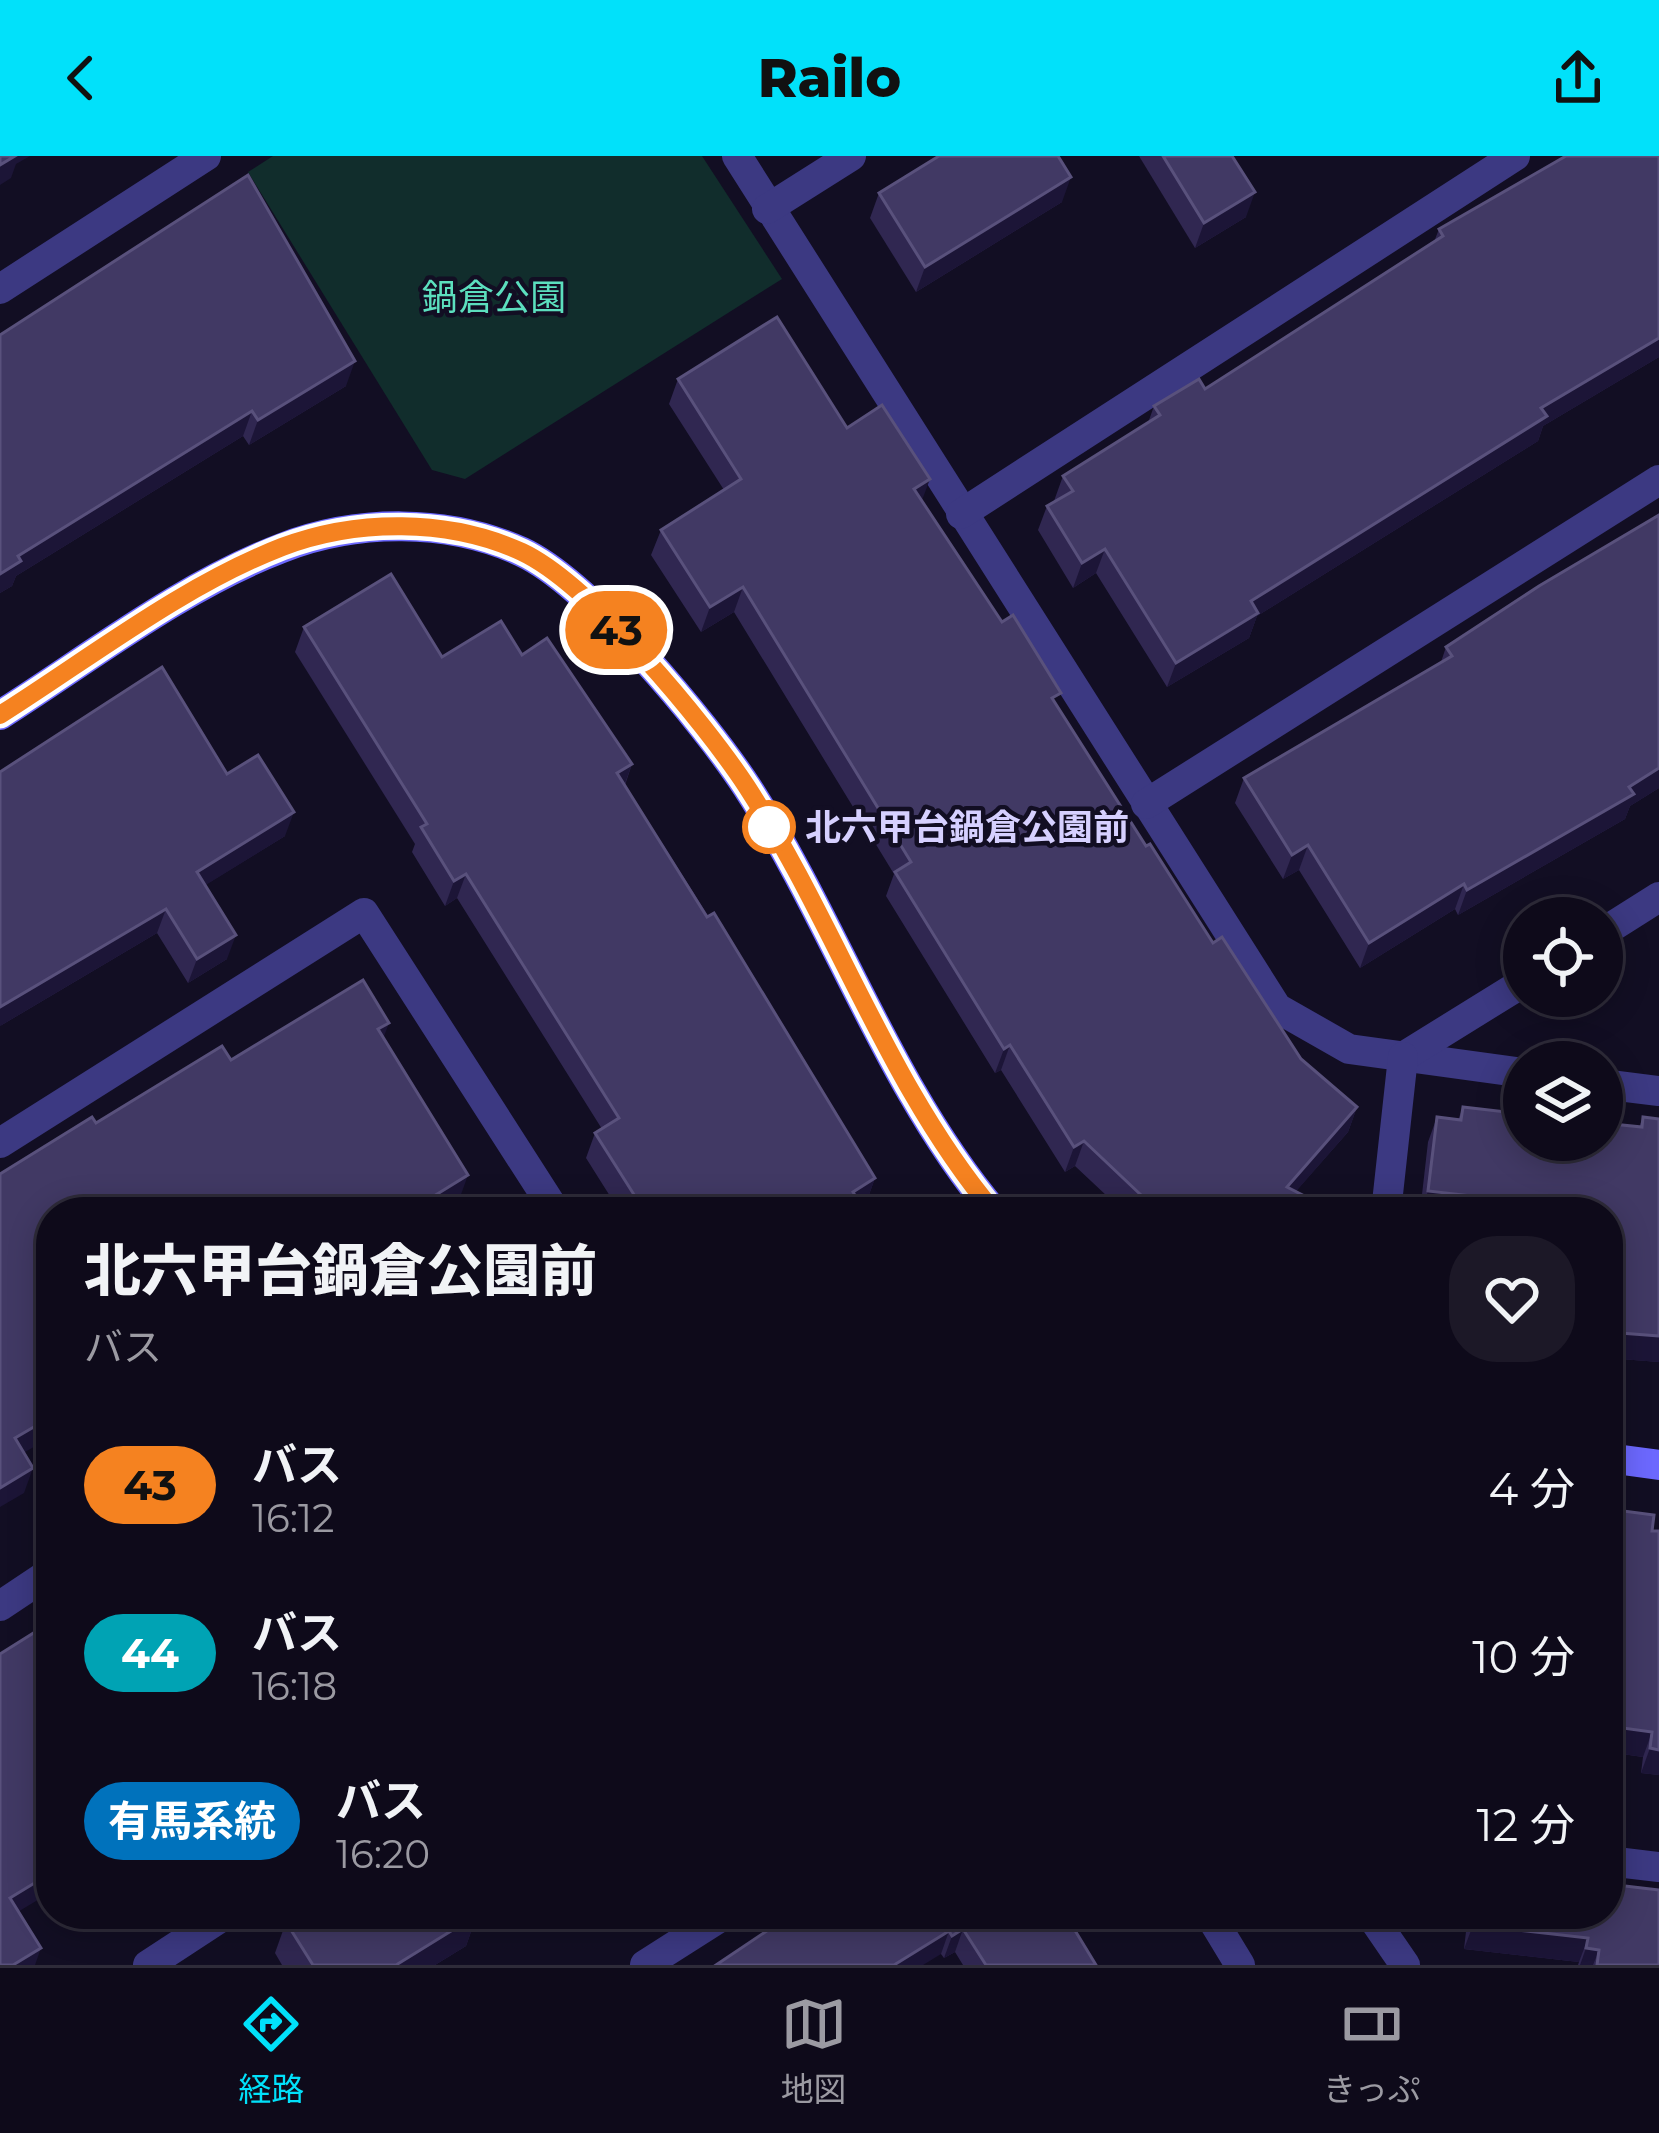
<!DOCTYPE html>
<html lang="ja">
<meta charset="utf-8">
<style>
body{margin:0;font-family:Montserrat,"Noto Sans JP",sans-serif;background:#1c1827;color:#f1f3f6;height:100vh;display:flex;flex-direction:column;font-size:45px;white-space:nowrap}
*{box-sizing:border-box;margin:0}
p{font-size:39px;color:#9b9aa2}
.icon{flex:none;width:66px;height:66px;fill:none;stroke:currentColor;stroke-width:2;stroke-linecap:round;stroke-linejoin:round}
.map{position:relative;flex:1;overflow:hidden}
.details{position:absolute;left:36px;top:1041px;width:1587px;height:732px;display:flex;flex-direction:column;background:#0e0a1a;border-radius:48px;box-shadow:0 6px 30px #0003,0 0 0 3px #2e2b39}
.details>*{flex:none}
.badge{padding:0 24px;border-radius:39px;font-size:42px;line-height:78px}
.tools{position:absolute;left:1503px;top:741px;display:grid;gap:24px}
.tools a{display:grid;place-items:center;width:120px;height:120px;border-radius:50%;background:#0e0a1a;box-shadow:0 6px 30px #0003,0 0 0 3px #2e2b39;font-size:60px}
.map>.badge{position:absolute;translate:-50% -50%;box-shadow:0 0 0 6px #fff}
.round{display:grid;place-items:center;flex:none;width:126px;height:126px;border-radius:48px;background:#1c1827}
.head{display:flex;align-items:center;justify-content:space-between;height:204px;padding:0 48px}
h1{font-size:57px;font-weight:800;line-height:90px}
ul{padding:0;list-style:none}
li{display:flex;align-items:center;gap:36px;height:168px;padding:0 48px}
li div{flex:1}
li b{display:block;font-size:45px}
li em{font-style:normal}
li .badge{min-width:132px;font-weight:700;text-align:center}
header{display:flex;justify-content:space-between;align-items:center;height:156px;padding:0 48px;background:#01e1fa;color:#111;font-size:54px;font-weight:800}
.menu{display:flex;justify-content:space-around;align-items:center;height:168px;border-top:3px solid #2e2b39;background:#0e0a1a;font-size:33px;color:#9b9aa2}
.menu a{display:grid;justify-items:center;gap:6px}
.menu .active{color:#01e1fa}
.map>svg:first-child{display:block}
.green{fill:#112d2c}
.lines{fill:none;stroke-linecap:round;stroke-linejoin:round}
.street{stroke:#3c3982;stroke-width:30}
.secondary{stroke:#6c68fe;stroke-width:30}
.wall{fill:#302751}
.shaded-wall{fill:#1c1537}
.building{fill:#413964;stroke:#59517c;stroke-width:3}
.line-casing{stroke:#fff;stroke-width:27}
.line{stroke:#f58220;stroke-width:18}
.stop-dot{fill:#fff;stroke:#f58220;stroke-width:6}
.labels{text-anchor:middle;stroke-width:9;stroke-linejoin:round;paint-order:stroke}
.park-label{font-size:36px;fill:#5cdfbe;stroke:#120e23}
.stop-label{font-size:36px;font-weight:bold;fill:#d6d0ff;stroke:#120e23;text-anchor:start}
</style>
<header><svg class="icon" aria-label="back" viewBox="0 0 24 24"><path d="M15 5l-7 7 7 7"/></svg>Railo<svg class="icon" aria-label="share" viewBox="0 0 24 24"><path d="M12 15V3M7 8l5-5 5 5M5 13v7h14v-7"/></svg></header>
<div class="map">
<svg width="1659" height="1809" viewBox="0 0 1659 1809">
<rect width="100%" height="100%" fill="#120e23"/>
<polygon class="green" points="273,0 702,0 782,123 465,323 432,314 248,16"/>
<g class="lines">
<g class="street">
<polyline points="737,0 1277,852 1349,893 1524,917"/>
<polyline points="767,53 851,0"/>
<polyline points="0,133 206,0"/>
<polyline points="961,358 1515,0"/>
<polyline points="1146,648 1659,324"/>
<polyline points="1602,777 1659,741"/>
<polyline points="1403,901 1524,826"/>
<polyline points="1602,928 1659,935"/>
<polyline points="0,987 364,757 556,1056"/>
<polyline points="1386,1056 1403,901"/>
<polyline points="0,1450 51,1416"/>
<polyline points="1608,1705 1659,1711"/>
<polyline points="1209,1758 1240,1809"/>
<polyline points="1370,1758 1405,1809"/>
<polyline points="148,1809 226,1758"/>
<polyline points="645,1809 725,1758"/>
</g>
<g class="secondary">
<path d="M0,559C90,502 182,430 282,392C356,363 448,362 522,396C590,428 705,567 747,631C836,768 888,930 994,1056"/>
<polyline points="1608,1302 1659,1309"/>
</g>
</g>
<g class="wall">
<polygon points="1139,0 1232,0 1246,61 1195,92"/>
<polygon points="1659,0 1659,201 1543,270 1538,285 1257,460 1249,482 1167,531 1096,417 1073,432 1038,374 1047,350 1054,345 1063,320 1148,267 1154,250 1205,233 1434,86 1439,73"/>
<polygon points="879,37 1062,46 916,136 870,62"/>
<polygon points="0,179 346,230 249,289 243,280 16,420 12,430 0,437"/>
<polygon points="678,223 847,272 922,345 1056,549 1146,690 1213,787 1301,903 1357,951 1348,976 1295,1036 1336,1056 1124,1056 1075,1010 1065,1016 1001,914 995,917 886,740 894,718 734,456 701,476 651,399 661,374 724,334 669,248"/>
<polygon points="1659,359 1659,632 1630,650 1625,663 1458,759 1455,753 1360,812 1299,714 1283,723 1235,647 1244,622 1441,506 1446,491"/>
<polygon points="304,471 442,501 522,499 632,608 625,629 875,1022 866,1047 861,1050 865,1056 620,1056 586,1002 595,977 602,973 457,742 445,750 412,696 415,688 295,496"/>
<polygon points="227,618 285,680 205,729 227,803 188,827 157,777 0,870"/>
<polygon points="1463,951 1639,971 1643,961 1659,963 1659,1206 1608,1202 1608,1056 1420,1056 1428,986 1437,961 1458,964"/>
<polygon points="1608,1353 1652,1375 1659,1619 1641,1617 1643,1601 1608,1596"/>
<polygon points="792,1758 1065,1758 1096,1809 963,1809 955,1796 944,1802 941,1798"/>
<polygon points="1468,1758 1608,1758 1659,1809 1578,1809 1579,1806 1464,1793"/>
<polygon points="286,1766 473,1770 466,1790 435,1809 282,1809 275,1797"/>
</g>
<g class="shaded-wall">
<polygon points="12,0 30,0 16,8 11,22 0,29 0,9"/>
<polygon points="1071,21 1062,46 916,136 925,111"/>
<polygon points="1255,36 1246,61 1195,92 1204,67"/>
<polygon points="1659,182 1659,201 1543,270 1538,285 1257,460 1249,482 1167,531 1176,507 1251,445 1541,252"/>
<polygon points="355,205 346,230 249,289 258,264"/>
<polygon points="252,255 243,280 16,420 12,430 0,437 0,418 18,400"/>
<polygon points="930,323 921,347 914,333"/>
<polygon points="1105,393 1096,417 1073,432 1082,407"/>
<polygon points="743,431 734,456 701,476 710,451"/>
<polygon points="632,608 623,633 617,617"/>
<polygon points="1659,612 1659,632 1630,650 1625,663 1458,759 1467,734"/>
<polygon points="294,656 285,680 188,740 197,716"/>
<polygon points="1308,689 1299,714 1283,723 1292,699"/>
<polygon points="466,718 457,742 445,750 454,725"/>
<polygon points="1464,728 1455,753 1360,812 1369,787"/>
<polygon points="166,753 157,777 0,870 0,851"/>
<polygon points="236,779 227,803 188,827 197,803"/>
<polygon points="389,867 380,891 378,873"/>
<polygon points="1010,889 1001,914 995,917 1004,893"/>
<polygon points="1357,951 1348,976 1278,1056 1287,1031"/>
<polygon points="1084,985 1075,1010 1065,1016 1074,991"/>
<polygon points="468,1019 459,1044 440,1056 408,1056"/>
<polygon points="875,1022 866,1047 852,1056 853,1036"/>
<polygon points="1428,1035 1610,1056 1608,1062 1608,1056 1421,1056"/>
<polygon points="1608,1176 1659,1180 1659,1206 1608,1202"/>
<polygon points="51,1261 51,1281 6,1307 15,1282"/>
<polygon points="33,1312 24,1337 0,1351 0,1332"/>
<polygon points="1608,1570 1652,1576 1643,1601 1608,1596"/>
<polygon points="1650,1592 1659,1594 1659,1619 1641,1617"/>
<polygon points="51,1717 51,1736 1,1766 10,1742"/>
<polygon points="466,1758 492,1758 473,1770 466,1790 435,1809 396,1809"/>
<polygon points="1473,1769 1588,1782 1579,1806 1464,1793"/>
<polygon points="963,1773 955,1796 944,1802 952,1780"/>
<polygon points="949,1775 941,1798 923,1809 894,1809"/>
<polygon points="41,1792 35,1809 13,1809"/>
<polygon points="1586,1792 1599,1794 1593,1809 1580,1809"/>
</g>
<g class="building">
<polygon points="0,0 15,0 0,9"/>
<polygon points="939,0 1058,0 1071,21 925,111 879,37"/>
<polygon points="1163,0 1232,0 1255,36 1204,67"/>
<polygon points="1566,0 1659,0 1659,182 1541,252 1547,260 1251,445 1258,457 1176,507 1105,393 1082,407 1047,350 1073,335 1063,320 1160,259 1154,250 1199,223 1205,233 1443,80 1439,73"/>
<polygon points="248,19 355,205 258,264 252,255 18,400 21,405 0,418 0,179"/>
<polygon points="777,161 847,272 882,249 930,323 914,333 1002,466 1013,459 1061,537 1052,542 1146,690 1150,688 1213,787 1222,781 1301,903 1357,951 1287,1031 1336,1056 1159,1056 1084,985 1074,991 1010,889 1004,893 895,716 911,706 743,431 710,451 661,374 741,323 678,223"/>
<polygon points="1659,359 1659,612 1629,631 1634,638 1467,734 1464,728 1369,787 1308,689 1292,699 1244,622 1452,500 1446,491 1539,430"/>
<polygon points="391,418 442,501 501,465 522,499 547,482 632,608 617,617 707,761 714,757 875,1022 853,1036 865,1056 645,1056 595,977 619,962 466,718 454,725 421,671 427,668 304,471"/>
<polygon points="162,511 227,618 258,599 294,656 197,716 236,779 197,803 166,753 0,851 0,616"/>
<polygon points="363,824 389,867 378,873 468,1019 408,1056 51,1056 51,1261 15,1282 33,1312 0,1332 0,1018 92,961 96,967 222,890 231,904"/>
<polygon points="1463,951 1524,958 1524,984 1602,984 1602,967 1642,971 1643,961 1659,963 1659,1180 1608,1176 1608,1075 1610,1056 1428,1035 1437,961 1461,964"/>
<polygon points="1608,1353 1654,1359 1652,1375 1659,1375 1659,1594 1650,1592 1652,1576 1608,1570"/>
<polygon points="51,1466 51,1717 10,1742 41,1792 13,1809 0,1809 0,1498"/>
<polygon points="1608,1728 1659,1734 1659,1809 1597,1809 1599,1794 1586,1792 1588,1782 1473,1769 1474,1758 1608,1758"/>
<polygon points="300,1758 476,1758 477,1759 396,1809 313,1809 286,1766"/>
<polygon points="792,1758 1065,1758 1096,1809 986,1809 963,1773 952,1780 949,1775 894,1809 716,1809"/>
</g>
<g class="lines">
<defs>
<path id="line" d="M0,559C90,502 182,430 282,391C356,363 448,362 522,396C590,428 705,567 747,631C836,768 888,930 994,1056"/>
</defs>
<use href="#line" class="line-casing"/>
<use href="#line" class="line"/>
</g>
<circle class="stop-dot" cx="769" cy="671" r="24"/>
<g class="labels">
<g class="park-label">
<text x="494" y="154">鍋倉公園</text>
</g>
<g class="stop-label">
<text x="805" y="684">北六甲台鍋倉公園前</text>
</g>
</g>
</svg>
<div class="tools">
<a><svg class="icon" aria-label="locate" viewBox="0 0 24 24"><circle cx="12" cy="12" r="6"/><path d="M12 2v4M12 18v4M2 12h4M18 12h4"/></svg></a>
<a><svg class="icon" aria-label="layers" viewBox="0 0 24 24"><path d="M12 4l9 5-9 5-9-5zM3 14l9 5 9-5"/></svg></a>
</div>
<b class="badge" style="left:616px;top:474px;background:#f58220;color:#111">43</b>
<section class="details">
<div class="head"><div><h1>北六甲台鍋倉公園前</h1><p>バス</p></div><a class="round"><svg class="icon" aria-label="heart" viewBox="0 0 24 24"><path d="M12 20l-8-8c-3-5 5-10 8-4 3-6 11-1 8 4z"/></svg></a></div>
<ul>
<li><span class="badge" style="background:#f58220;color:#111">43</span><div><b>バス</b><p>16:12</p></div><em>4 分</em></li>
<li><span class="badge" style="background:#00a3b4;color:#fff">44</span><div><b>バス</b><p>16:18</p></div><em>10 分</em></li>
<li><span class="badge" style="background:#0072bc;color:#fff">有馬系統</span><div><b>バス</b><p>16:20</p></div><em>12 分</em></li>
</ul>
</section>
</div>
<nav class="menu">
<a class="active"><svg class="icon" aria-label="directions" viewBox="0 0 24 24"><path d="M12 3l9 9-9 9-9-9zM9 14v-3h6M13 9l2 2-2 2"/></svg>経路</a>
<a><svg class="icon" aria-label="map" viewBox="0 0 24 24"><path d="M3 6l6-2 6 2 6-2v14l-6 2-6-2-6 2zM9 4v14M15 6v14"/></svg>地図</a>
<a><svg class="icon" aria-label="tickets" viewBox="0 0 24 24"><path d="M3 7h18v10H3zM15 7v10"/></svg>きっぷ</a>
</nav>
